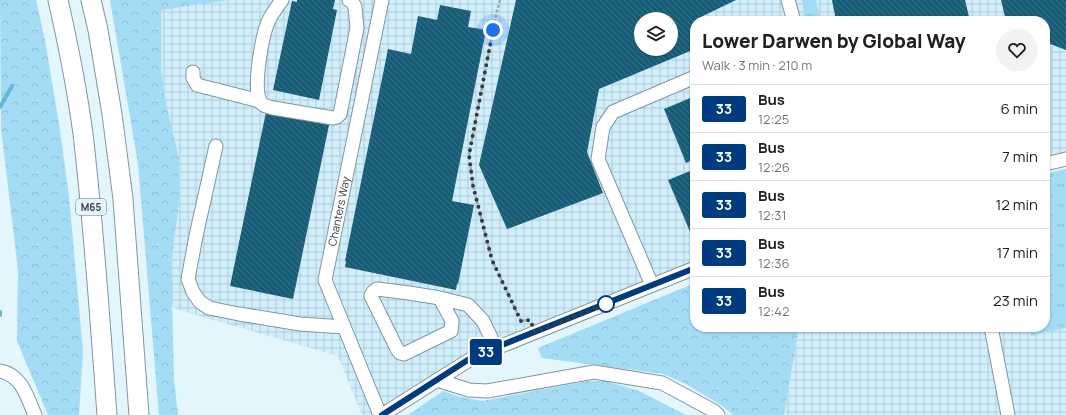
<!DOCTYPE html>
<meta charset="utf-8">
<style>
body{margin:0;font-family:Manrope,sans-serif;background:#f2f2f2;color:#202124;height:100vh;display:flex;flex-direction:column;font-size:15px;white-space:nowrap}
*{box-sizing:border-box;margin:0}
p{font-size:13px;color:#757577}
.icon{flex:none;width:22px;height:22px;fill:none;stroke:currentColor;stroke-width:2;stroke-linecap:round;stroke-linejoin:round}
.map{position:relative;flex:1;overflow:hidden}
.sheet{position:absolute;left:690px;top:16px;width:360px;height:316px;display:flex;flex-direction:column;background:#fff;border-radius:16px;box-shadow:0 1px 3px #0004}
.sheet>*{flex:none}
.badge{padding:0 8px;border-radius:3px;font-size:14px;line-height:26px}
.fabs{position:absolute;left:634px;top:12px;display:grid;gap:8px}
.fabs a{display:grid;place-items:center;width:44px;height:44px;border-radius:50%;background:#fff;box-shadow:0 1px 3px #0004;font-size:20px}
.you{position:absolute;width:20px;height:20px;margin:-10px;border:3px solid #fff;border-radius:50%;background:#1a73e8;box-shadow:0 0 0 6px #1a73e833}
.map>.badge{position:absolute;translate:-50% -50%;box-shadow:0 0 0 2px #fff}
.round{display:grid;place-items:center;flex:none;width:42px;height:42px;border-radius:21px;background:#f2f2f2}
.summary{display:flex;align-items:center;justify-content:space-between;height:68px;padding:0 12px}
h1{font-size:19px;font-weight:800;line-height:30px}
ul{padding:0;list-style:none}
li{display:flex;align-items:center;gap:12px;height:48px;padding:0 12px;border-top:1px solid #e0e0e0}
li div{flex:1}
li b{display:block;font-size:15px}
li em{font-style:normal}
li .badge{min-width:44px;font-weight:700;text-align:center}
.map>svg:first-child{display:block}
.industrial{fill:url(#industrial-grid);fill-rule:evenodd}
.grass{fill:url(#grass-tufts)}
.forest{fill:url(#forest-crowns)}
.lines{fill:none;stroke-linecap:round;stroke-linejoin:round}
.stream{stroke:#61b6da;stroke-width:4}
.building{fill:url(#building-back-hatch);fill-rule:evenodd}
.minor-casing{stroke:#8297a0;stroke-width:15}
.highway-casing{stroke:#8297a0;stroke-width:21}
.path{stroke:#9caab1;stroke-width:2.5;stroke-dasharray:3 2;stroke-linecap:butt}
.minor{stroke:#fff;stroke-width:13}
.highway{stroke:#fff;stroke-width:19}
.line-casing{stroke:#fff;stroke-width:9}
.line{stroke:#003b80;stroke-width:6}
.walk{stroke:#353d41;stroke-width:4;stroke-dasharray:0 7.2}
.stop-dot{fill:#fff;stroke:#003b80;stroke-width:2}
.labels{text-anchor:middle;stroke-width:4;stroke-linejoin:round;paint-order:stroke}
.shield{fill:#e3f5fd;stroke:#697479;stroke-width:1}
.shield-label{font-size:10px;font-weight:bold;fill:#353d41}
.street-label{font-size:11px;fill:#353d41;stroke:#e3f5fd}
</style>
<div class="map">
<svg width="1066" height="415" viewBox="0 0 1066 415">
<defs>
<pattern id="industrial-grid" width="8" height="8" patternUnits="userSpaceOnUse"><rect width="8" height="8" fill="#d0eefc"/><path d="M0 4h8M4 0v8" fill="none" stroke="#b3cdd9"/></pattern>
<pattern id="grass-tufts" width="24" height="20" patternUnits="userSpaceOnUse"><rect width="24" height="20" fill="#a4dcf5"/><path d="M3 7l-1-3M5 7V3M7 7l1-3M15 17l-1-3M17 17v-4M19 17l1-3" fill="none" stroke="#8ebed3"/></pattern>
<pattern id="forest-crowns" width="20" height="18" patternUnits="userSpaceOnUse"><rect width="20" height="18" fill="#a4dcf5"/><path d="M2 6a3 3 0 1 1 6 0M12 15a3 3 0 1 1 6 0" fill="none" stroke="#8ebed3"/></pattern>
<pattern id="building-back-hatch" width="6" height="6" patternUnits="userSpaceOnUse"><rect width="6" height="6" fill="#185d77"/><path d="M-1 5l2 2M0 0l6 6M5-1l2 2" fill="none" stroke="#3a7287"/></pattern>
</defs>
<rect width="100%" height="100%" fill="#e3f5fd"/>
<g class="industrial">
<path d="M229,0H1066V160L1045,164V21H695V267L474,357L382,415H362L338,356L179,310L171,306V265L180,195L179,158L167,108L161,71V10ZM641,19H671V49H641Z"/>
<polygon points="799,327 1028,327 1031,336 1066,328 1066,415 784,415"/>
</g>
<g class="grass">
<polygon points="802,0 816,0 821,21 806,21"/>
<polygon points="1066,169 1066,328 1031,336 1028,327 1045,327 1045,174"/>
</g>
<g class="forest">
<polygon points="0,0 36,0 45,40 59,124 69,196 83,352 79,415 48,415 17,341 18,270 1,128"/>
<polygon points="110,0 229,0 161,10 161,71 167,108 179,158 180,195 171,265 174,379 178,415 159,415 138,164"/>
<polygon points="695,283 695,327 799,327 784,415 733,415 721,405 686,384 663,374 542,358 538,348"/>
<polygon points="588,381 606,381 639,391 686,415 408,415 443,391 457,396 482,401"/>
</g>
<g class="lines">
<g class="stream">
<polyline points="0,107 12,86"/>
<polyline points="0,312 0,315"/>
</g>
</g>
<g class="building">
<polygon points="297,0 335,0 333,9 337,10 319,100 273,90 292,1 297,2"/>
<path d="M516,0H736L703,16L705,21H695V49L599,89L587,152L603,193L507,229L479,165ZM641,19H671V49H641Z"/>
<polygon points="832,0 965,0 970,21 836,21"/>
<polygon points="1001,0 1066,0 1066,50 1045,42 1045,21 1006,21"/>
<polygon points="440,5 471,11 468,27 486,30 452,201 474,205 458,284 457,284 456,290 345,267 346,261 345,261 388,49 411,54 418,16 437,20"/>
<polygon points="695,96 695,159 686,163 664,109"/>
<polygon points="266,112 329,125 293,299 230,286"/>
<polygon points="695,169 695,232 691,234 668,180"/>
</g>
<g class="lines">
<defs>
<g id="minor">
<path d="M282,0C278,6 273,12 270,18C262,32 253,87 260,101C262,106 269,107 273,108L333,118L337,117L340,114L357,28L355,7L352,1L349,0"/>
<polyline points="788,0 794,21"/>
<polyline points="193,72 193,78 197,85 260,101"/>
<polyline points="216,146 196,236 188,279 193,292 200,302 209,308 239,314 300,324 344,327"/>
<polyline points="1045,164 1066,159"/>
<polyline points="652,285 598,159 603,127 613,112 695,77"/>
<polyline points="440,298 452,321 451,331 404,354 400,353 397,349 371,296 373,292 377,289 409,293 440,298 468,305 483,321 496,348"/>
<polyline points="991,327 1008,415"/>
<path d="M0,371C22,375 27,397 35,415"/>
<polyline points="437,380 469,390 487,391 594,372 662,383 714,411 718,415"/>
<path id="s1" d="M380,415L325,280L382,0"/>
<polyline points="382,415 474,357 695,268"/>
</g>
<g id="highway">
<path d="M58,0C68,44 77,89 83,134C94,227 100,321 107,415"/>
<polyline points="91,0 98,30 112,114 123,199 139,415"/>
</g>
</defs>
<use href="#minor" class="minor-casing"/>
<use href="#highway" class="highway-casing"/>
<polyline class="path" points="500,0 496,15 469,155 473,186 492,260 521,321 528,320"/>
<use href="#minor" class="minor"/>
<use href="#highway" class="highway"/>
</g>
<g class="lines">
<defs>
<polyline id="line" points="382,415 474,356 695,268"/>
</defs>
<use href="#line" class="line-casing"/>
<use href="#line" class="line"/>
<polyline class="walk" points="493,30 469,155 473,186 492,260 521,321 530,320 535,332 608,303 606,304"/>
</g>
<circle class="stop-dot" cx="606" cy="304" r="8"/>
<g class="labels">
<rect class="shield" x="76" y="199" width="30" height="16" rx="3"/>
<g class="shield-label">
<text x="91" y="211">M65</text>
</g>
<g class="street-label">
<text dy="4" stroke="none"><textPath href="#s1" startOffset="216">Chanters Way</textPath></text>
</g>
</g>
</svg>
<div class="fabs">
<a><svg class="icon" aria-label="layers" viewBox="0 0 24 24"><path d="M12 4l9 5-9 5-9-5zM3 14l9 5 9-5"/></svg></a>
</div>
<div class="you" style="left:493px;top:30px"></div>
<b class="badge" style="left:486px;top:352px;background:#003b80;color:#fff">33</b>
<section class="sheet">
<div class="summary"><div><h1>Lower Darwen by Global Way</h1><p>Walk · 3 min · 210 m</p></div><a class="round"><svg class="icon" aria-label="heart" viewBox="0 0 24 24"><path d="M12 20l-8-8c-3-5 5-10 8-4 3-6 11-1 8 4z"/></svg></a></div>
<ul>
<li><span class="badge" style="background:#003b80;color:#fff">33</span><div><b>Bus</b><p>12:25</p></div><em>6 min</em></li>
<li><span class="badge" style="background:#003b80;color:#fff">33</span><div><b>Bus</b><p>12:26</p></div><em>7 min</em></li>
<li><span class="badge" style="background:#003b80;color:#fff">33</span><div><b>Bus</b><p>12:31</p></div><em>12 min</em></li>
<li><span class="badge" style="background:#003b80;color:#fff">33</span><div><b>Bus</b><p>12:36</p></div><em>17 min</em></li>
<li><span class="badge" style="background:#003b80;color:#fff">33</span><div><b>Bus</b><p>12:42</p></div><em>23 min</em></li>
</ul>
</section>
</div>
